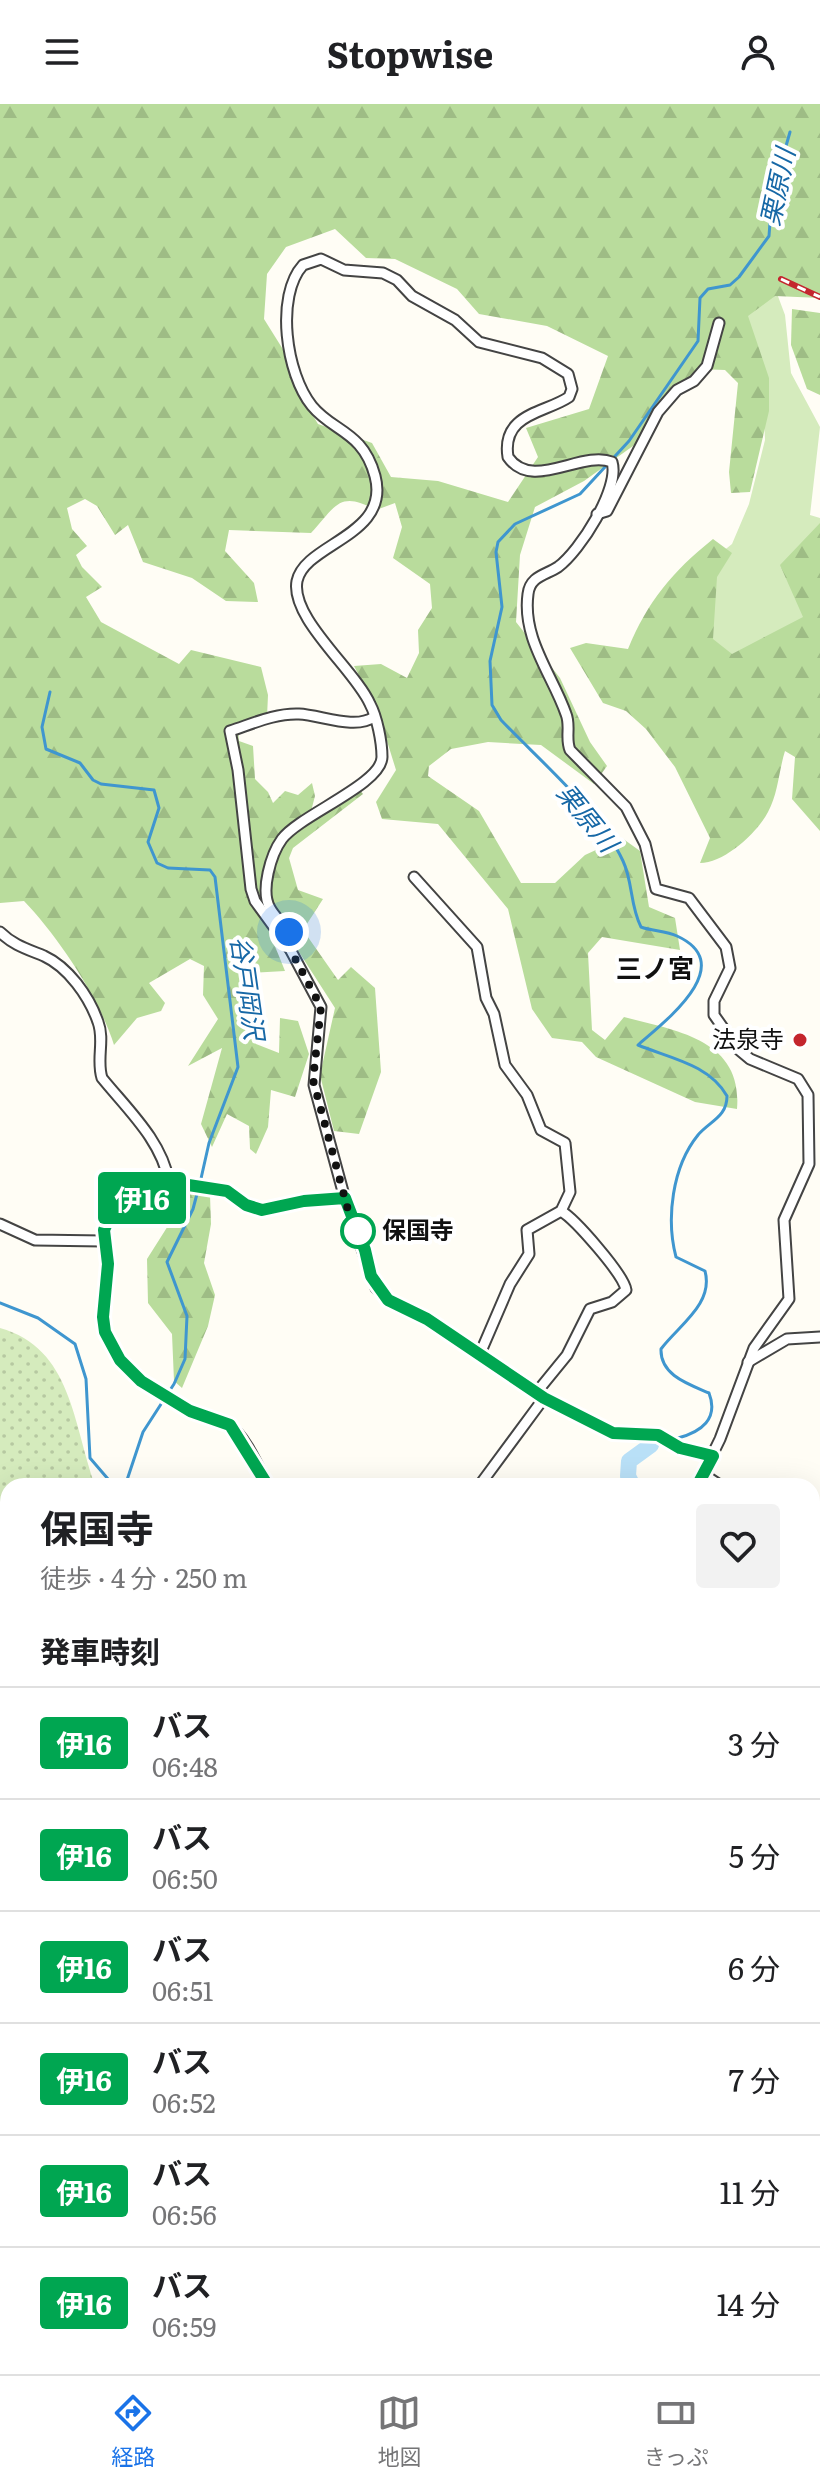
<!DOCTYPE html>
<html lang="ja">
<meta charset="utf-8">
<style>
body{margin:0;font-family:Literata,"Noto Sans JP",serif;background:#f2f2f2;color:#202124;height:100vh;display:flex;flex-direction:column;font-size:30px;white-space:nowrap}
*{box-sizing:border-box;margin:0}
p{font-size:26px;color:#757577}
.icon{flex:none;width:44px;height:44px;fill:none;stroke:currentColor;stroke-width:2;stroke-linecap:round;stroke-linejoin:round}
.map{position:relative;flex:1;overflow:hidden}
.panel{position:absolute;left:0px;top:1374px;width:820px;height:896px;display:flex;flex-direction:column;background:#fff;border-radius:24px 24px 0 0;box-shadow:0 8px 32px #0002}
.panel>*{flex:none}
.badge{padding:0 16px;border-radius:6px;font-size:28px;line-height:52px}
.you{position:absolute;width:40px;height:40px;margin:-20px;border:6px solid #fff;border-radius:50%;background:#1a73e8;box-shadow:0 0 0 12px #1a73e833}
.map>.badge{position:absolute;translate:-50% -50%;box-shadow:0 0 0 4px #fff}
h2{padding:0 40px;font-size:30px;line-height:72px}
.round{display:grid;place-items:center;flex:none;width:84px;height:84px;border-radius:8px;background:#f2f2f2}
.head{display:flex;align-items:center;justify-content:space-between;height:136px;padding:0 40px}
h1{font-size:38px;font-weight:700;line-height:60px}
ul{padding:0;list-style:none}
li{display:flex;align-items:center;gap:24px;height:112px;padding:0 40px;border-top:2px solid #e0e0e0}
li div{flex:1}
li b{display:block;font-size:30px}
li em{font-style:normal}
li .badge{min-width:88px;font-weight:700;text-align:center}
header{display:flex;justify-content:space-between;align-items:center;height:104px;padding:0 40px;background:#fff;font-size:36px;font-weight:700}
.menu{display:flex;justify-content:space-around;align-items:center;height:112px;border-top:2px solid #e0e0e0;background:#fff;font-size:22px;color:#757577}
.menu a{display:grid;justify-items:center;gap:4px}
.menu .selected{color:#1a73e8}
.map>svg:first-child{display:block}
.grass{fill:#d5ebbd}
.forest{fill:url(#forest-firs);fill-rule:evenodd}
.park{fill:url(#park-dots)}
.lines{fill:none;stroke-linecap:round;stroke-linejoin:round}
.stream{stroke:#3f96cf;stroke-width:3}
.river{stroke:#b9e0f7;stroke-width:16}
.minor-casing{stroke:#444;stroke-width:13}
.minor{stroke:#fff;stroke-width:9}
.rail-casing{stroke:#c4262e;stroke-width:6}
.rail{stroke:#fff;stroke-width:3;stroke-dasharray:9;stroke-linecap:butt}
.line-casing{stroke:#fff;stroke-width:18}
.line{stroke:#00a651;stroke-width:12}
.walk{stroke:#111;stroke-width:8;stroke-dasharray:0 14.4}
.poi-dot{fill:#c4262e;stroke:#fff;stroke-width:3}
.stop-dot{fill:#fff;stroke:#00a651;stroke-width:4}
.labels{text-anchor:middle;stroke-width:8;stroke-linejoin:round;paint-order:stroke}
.poi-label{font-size:24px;fill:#111;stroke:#fff;text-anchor:end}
.stop-label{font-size:24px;font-weight:bold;fill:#111;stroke:#fff;text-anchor:start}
.water-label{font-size:26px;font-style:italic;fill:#1768a6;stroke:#fff}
.neighbourhood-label{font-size:26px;font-weight:bold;fill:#111;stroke:#fff}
</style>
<header><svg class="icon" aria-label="menu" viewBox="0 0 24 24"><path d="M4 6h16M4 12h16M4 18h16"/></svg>Stopwise<svg class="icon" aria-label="person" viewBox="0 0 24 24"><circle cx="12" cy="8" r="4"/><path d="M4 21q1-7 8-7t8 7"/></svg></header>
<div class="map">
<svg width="820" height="2270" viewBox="0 0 820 2270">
<defs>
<pattern id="forest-firs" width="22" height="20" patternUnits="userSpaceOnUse" patternTransform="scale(2)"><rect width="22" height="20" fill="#b9dc9c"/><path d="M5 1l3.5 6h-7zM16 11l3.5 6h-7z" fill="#9ebc85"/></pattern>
<pattern id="park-dots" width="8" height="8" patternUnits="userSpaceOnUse" patternTransform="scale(2)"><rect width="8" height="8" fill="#d5ebbd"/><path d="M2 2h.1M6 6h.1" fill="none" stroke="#b6c8a1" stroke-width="1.8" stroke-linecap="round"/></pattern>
</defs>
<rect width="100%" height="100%" fill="#fffdf5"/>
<polygon class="grass" points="776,187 785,211 791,269 820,323 810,411 820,414 820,642 712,575 707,460 732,440 749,400 765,336 763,289 742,210"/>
<g class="forest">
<path d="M0,0H820V194L775,192L748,212L769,274V307L750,388L731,389L729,368L738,279L725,266L698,265L633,342L584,377L535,403L520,451L516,518L560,574L590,638L607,662L594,680L541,641L488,638L451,645L429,662L428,672L479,707L521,779H555L585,751L622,734L640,747L649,803L675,814L680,846L602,833L588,849L592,926L605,936L624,913C678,927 743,936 737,1005L695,998L596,953L582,938L552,934L532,905L508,805L438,720L382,715L376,698L396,666L378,608L354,562L381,560L407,574L419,549L418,526L432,504L430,480L393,454L402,423L395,399L376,406C339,386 336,402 311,429L229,426L225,447L254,479L258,498L226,497L192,474L143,458L128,421L115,431L97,402L85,395L67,404L72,425L87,442L76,451L82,463L102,483L86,493L101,518L179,560L191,546L261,563L268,591L267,613L238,624L239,637L253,642L255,675L268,688L273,699L285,687L298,691L312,679L315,692L309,715L359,685L363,690L293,744L289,754L298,786L323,795L303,826L338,876L351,863L375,884L381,968L359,1030L334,1027L320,971L335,904L261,789L258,800L285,867L247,869L248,912L256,940L279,949L280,914L298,917L309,950L295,993L271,986L268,1023L256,1050L250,1045L249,1022L227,1010L212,1043L201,1020L222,944L188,962L218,915L203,891L204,862L190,855L149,879L165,899L161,907L137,914L114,941C100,895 57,831 24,797L0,799ZM335,125L366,154L395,155L457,185L479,210L547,222L608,252L589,305L526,324L538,353L508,398L438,377L391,373L372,339L318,320L290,273L284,247L264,215L267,170L286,143Z"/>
<polygon points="792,205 820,209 820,291 807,285 791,241"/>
<path d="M820,419V727L792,695L795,653L785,647C779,666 778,690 768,708C757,729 724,759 700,759L710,734L675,663L646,625L626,607L603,599L570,544L586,539L628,545C648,497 672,468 713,435L732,449L717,473L713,535L732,550L803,513L780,461Z"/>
<polygon points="190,1087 210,1091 211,1120 204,1159 215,1191 208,1222 182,1284 174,1277 172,1230 148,1199 147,1155"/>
<polygon points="820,1405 820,1495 817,1496 812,1492 812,1406"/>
<polygon points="820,1603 820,1785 812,1783 812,1608"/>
<polygon points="8,1848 8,1909 0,1922 0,1853"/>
<polygon points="820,2246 820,2270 771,2270 775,2262 812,2262 812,2247"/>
</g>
<path class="park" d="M0,1224C72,1244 73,1320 95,1381L8,1382V1529L0,1528Z"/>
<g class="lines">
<g class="stream">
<polyline points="50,588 42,623 46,645 80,659 93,676 101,680 154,686 159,704 148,738 157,759 168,764 210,766 215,773 238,963 209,1039 200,1079"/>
<polyline points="0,1199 38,1214 75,1240 86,1275 90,1354 114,1382"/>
<path d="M678,1334C701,1328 719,1315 709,1289C688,1280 660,1271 661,1245C678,1222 714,1200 705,1167L676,1153C666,1115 672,1063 698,1031C710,1017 727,1013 727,992C709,960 669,954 638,941C664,918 740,861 677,832C666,827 652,827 641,823C630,802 633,778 623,757C601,709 538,655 501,616L492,601L490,557L502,503L496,448L498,438L515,420L580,390L629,337L698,237L700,194L708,185L730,181L739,173L769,132L772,91L790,28"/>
<polyline points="125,1382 143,1328 174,1280 185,1255 187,1212 167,1158 193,1105 198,1086"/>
</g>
<g class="river">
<polyline points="633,1382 628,1372 629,1357 651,1341"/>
<polyline points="0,1972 8,1970"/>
</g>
<defs>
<g id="minor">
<polyline points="597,410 607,407 658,308 677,286 694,277 707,262 719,219"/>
<path d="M374,613C355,626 321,611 299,610C275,609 252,620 230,627L238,666L251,785L255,797L290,845L321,903L314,981L348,1106L376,1184L388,1196L427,1215L544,1294L613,1329L658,1331L680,1344L713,1352"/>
<polyline points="414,773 477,843 486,894 494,910 505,961 527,991 541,1026 565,1039 570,1088 561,1107 527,1126 529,1150 510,1180 479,1252"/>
<path d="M0,828C13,841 27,845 44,852C68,863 89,892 98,918C105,936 96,956 102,974C128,1006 162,1037 169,1078"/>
<path d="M290,845C295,826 278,819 270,804C260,787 271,750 282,735C300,711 382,680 382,653C382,638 377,613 370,600C355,566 290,514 297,477C305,439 391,432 375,372C363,327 333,328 312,302C286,270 275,192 303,161L321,155L344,166L383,169L397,176L412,192L455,216L479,238L542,254L568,270L572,285L569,293C546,309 501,309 508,353C532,388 581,346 612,358C620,384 580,447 558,463C546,471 530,472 528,490C522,535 552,570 566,610C571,622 565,634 570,646L626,703L645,740L656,785L689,794L726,843L730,864L714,897V911L738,945L750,955L798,975L808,991L809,1060L784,1116L789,1195L754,1244L720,1335L697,1382"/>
<polyline points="0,1120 35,1136 103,1137"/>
<polyline points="748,1258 787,1235 820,1233"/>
<path d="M536,1289L567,1251L590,1205L612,1198L626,1186C624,1171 575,1115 561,1107"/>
<polyline points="702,1374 709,1374 721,1382"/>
<path d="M268,1382C259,1364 245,1331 228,1320C217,1314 204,1312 193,1308C157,1293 116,1265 105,1227C99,1205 107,1181 108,1159C108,1138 97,1119 115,1101L152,1091L169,1078L227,1087L246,1101L262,1106L304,1097L345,1094"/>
<polyline points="479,1382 544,1294"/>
<polyline points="0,1756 8,1751"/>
<polyline points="0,1808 8,1813"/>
<polyline points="812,2147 820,2150"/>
<polyline points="0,2200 8,2189"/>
<polyline points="449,2262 449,2270"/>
<polyline points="612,2270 613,2262"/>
</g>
</defs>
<use href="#minor" class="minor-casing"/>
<use href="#minor" class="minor"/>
<defs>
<polyline id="rail" points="781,175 820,193"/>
</defs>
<use href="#rail" class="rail-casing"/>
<use href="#rail" class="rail"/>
</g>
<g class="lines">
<defs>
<polyline id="line" points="268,1382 230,1321 190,1307 141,1277 120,1256 105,1228 103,1213 108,1160 104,1126 115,1101 152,1091 169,1078 227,1087 246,1101 262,1106 304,1097 345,1094 365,1146 371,1172 388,1196 427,1215 544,1294 613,1329 658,1331 680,1344 713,1352 697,1382"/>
</defs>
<use href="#line" class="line-casing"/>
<use href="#line" class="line"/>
<polyline class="walk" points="289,828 290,845 321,903 313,976 348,1106 358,1127"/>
</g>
<circle class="poi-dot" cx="800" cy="936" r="8"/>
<circle class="stop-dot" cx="358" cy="1127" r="16"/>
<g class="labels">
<g class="poi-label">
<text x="784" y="944">法泉寺</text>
</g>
<g class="stop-label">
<text x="382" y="1135">保国寺</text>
</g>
<g class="water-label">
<text transform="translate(778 83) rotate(-78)" y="9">栗原川</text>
<text transform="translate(587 714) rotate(51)" y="9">栗原川</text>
<text transform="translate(247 884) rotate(82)" y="9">谷戸岡沢</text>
</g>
<g class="neighbourhood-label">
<text x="655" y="874">三ノ宮</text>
</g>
</g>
</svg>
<div class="you" style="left:289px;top:828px"></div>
<b class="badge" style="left:142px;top:1094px;background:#00a651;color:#fff">伊16</b>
<section class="panel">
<div class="head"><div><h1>保国寺</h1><p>徒歩 · 4 分 · 250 m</p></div><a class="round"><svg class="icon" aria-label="heart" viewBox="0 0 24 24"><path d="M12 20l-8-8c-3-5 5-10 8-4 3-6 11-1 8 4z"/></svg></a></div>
<h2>発車時刻</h2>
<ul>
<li><span class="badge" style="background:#00a651;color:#fff">伊16</span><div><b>バス</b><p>06:48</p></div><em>3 分</em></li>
<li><span class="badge" style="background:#00a651;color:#fff">伊16</span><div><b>バス</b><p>06:50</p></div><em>5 分</em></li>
<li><span class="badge" style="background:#00a651;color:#fff">伊16</span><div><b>バス</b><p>06:51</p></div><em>6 分</em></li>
<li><span class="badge" style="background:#00a651;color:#fff">伊16</span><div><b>バス</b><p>06:52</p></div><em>7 分</em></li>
<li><span class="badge" style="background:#00a651;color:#fff">伊16</span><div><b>バス</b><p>06:56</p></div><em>11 分</em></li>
<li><span class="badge" style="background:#00a651;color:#fff">伊16</span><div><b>バス</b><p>06:59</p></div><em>14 分</em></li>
</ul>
</section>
</div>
<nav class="menu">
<a class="selected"><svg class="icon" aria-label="directions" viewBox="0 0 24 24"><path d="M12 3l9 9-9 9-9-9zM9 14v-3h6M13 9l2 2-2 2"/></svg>経路</a>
<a><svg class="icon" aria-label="map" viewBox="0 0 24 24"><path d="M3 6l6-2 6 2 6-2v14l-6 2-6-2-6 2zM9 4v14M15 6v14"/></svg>地図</a>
<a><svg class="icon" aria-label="tickets" viewBox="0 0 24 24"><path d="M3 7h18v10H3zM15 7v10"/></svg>きっぷ</a>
</nav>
